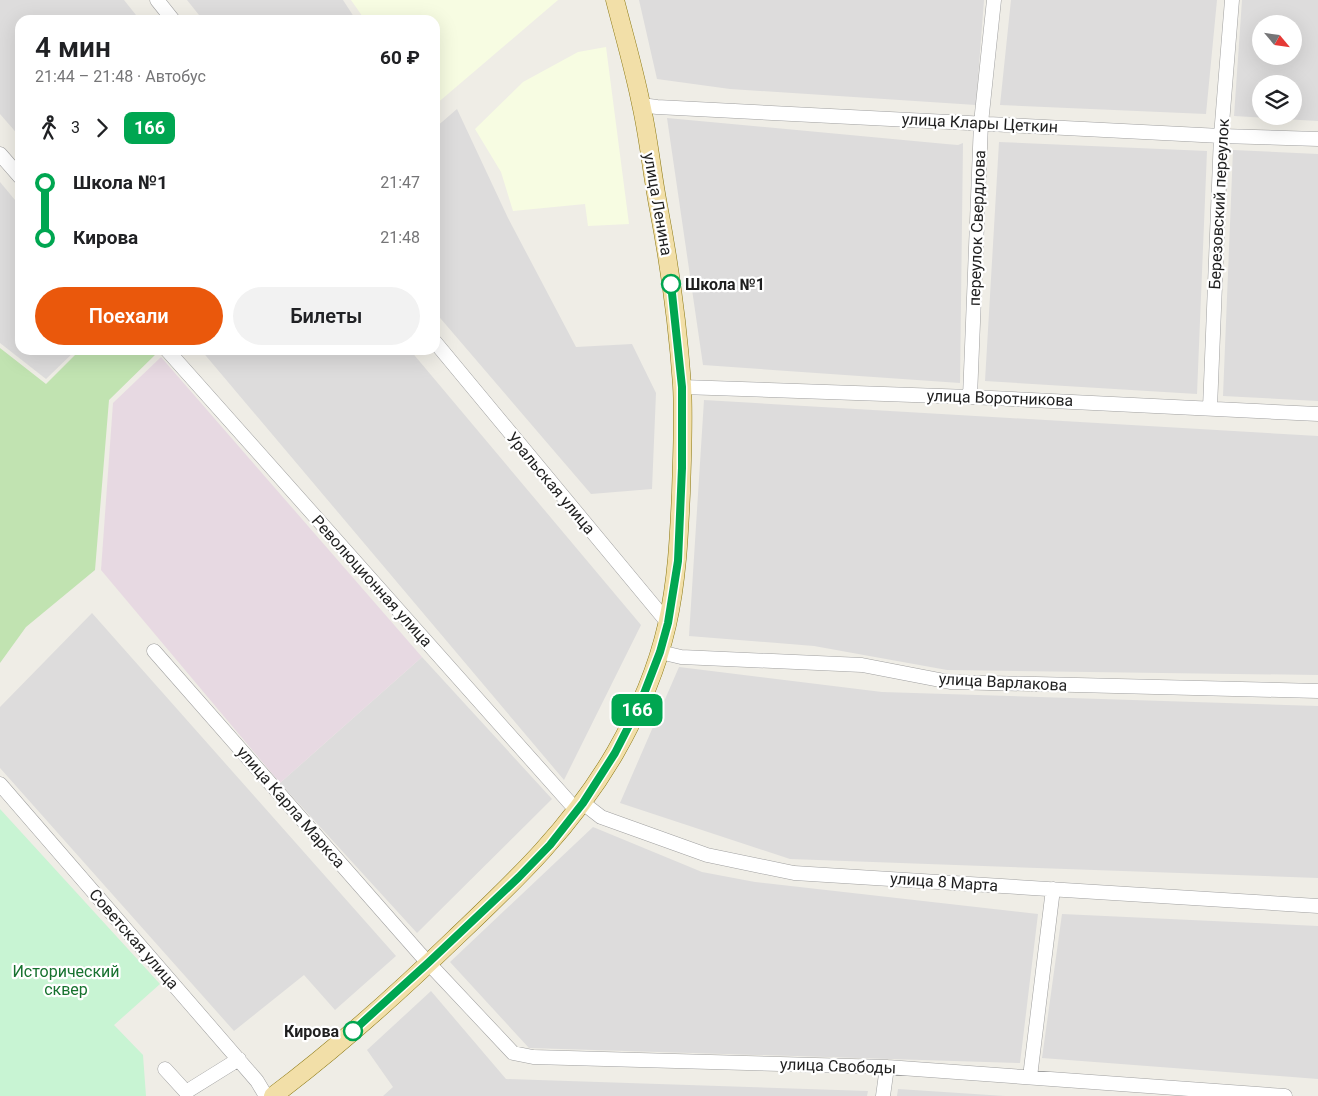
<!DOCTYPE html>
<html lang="ru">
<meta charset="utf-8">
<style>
:root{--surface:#fff;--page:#f2f2f2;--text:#202124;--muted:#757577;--accent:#ea580c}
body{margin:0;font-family:Roboto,sans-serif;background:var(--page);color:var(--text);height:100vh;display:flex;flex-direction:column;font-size:19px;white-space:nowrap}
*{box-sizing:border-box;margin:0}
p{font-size:16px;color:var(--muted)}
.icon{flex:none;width:28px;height:28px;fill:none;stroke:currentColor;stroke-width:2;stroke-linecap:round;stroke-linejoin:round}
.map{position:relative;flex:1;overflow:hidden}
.side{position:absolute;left:15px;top:15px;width:425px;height:340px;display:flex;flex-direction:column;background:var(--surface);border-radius:15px;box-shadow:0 5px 20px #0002}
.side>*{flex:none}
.badge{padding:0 10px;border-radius:8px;font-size:18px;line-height:32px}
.needle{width:32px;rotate:119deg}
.tools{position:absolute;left:1252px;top:15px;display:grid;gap:10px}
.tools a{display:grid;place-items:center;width:50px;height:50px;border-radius:50%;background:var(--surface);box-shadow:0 5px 20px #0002;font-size:25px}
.map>.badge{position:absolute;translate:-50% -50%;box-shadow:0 0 0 2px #fff}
.legs{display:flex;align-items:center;gap:8px;height:55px;padding:0 20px;font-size:16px}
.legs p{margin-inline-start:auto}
.overview{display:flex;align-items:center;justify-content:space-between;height:85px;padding:0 20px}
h1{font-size:28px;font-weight:600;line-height:38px}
.primary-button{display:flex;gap:10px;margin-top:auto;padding:10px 20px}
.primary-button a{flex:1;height:58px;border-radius:30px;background:var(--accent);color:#fff;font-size:20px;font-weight:600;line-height:58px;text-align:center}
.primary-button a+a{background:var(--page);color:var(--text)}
ul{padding:0 20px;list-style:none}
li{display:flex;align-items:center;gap:18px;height:55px;font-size:19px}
li i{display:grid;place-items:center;width:8px;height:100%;margin:0 6px;background:currentColor}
li i::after{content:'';width:12px;height:12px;margin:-6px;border:4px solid;border-radius:50%;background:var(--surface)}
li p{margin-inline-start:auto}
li:first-child i{background:linear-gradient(#0000 50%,currentColor 0)}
li:last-child i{background:linear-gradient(currentColor 50%,#0000 0)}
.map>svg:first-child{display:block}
.residential{fill:#dddcdc;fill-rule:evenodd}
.industrial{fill:#e7d9e2}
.education{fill:#f7fce2}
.grass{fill:#c1e3b1}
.park{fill:#c8f4d3}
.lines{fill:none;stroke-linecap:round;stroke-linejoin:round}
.minor-casing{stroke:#a0a0a0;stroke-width:15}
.major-casing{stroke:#8a7710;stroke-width:19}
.minor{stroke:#fff;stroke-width:14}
.major{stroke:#f2dfa8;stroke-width:18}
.line-1-casing{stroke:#fff;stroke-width:11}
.line-1{stroke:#00a651;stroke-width:8}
.stop-1-dot{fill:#fff;stroke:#00a651;stroke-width:2.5}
.labels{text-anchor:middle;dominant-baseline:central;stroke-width:4.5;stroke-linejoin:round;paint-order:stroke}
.street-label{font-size:16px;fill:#1f1f1f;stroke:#fff}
.stop-label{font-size:16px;font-weight:bold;fill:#1f1f1f;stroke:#fff;text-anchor:start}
.park-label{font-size:16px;fill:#17722f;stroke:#fff}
</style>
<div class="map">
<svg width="1318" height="1096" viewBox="0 0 1318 1096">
<rect width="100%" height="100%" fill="#efede6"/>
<path class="residential" d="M0 0H124L140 20H20V137L0 114Z
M187 0H343L356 20H203Z
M639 0H984L976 105 730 89 657 79Z
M1011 0H1217L1206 114 1000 105Z
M1242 0H1318V121L1234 116ZM1261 24H1294V56H1261ZM1261 84H1294V116H1261Z
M457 109 508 218 576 347 632 344 656 393 652 489 591 494 435 312V128Z
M667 118 946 144 958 145 963 143 960 383 703 365Z
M999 142 1207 151 1197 394 985 381Z
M1233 150 1318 154V401L1223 396Z
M0 182 20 206V350H76L46 379 0 343Z
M201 350H410L641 625 564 780Z
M704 400 1318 436V675L947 670 814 646 689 636Z
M92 613 396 956 335 1010 304 975 234 1031 0 768V707Z
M422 657 552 799 417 933 280 783Z
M679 667 882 692 1318 706V878L790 859 620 803Z
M593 827 702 872 755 882 1038 914 1020 1063 529 1048 450 962Z
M1062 914 1318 926V1079L1042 1058Z
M431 991 506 1079 868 1091 867 1096H383L393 1087 367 1050Z
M898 1089 1005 1096H897Z"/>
<path class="industrial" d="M161 357 422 657 280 783 101 570 113 403Z"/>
<path class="education" d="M351 0H558L435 105V20H365Z
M606 47 629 224 588 226 585 204 513 211 501 172 475 129 523 82 578 52Z"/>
<path class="grass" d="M0 348 46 384 80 350H155L157 353 109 400 95 570 26 627 0 663Z"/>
<path class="park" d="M0 809 160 984 114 1025 143 1055 146 1096H0Z"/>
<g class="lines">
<defs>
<path id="minor" d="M157 0 173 20
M641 105 657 107 1221 136 1318 139
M0 154 20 177
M435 342 668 623
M167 350 577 811
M682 387 970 397 1318 414
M970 397 981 123 994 0
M1210 408 1221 136 1232 0
M154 651 420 954 513 1053 533 1057 887 1067 1285 1096
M660 652 681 657 862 665 950 682 1318 691
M0 784 257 1081 266 1096
M583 803 601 817 707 855 794 873 1318 906
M165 1069 186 1092 239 1059
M1030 1077 1053 889
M883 1096 887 1067"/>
<path id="major" d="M273 1096C337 1048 397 994 455 938 516 880 572 827 615 753 638 713 657 669 667 625 677 581 679 537 681 493 682 457 684 421 682 385 678 327 670 268 659 210 652 175 649 139 641 104 634 69 624 35 615 0"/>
</defs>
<use href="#minor" class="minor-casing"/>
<use href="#major" class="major-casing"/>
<use href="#minor" class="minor"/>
<use href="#major" class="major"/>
</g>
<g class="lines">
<defs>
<path id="line-1" d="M353 1031 428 963 519 877 550 845 583 803 615 753 640 704 660 652 668 623 678 561 682 468V387L671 284"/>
</defs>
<use href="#line-1" class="line-1-casing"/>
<use href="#line-1" class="line-1"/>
</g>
<g class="stop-1-dot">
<circle cx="671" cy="284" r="9"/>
<circle cx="353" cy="1031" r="9"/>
</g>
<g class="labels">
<g class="street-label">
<text transform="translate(980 123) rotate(3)">улица Клары Цеткин</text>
<text transform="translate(658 204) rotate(80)">улица Ленина</text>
<text transform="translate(1219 204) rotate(-87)">Березовский переулок</text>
<text transform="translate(977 228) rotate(-88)">переулок Свердлова</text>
<text transform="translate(1000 398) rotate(2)">улица Воротникова</text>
<text transform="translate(551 483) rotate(50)">Уральская улица</text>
<text transform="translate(372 581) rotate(48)">Революционная улица</text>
<text transform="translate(1003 682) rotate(3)">улица Варлакова</text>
<text transform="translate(291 807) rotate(49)">улица Карла Маркса</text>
<text transform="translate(944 882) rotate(4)">улица 8 Марта</text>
<text transform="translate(134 939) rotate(49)">Советская улица</text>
<text transform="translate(838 1066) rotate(2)">улица Свободы</text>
</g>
<g class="stop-label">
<text x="685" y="284">Школа №1</text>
<text x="339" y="1031" text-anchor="end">Кирова</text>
</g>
<g class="park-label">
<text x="66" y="971">Исторический<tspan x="66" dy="18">сквер</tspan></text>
</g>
</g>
</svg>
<div class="tools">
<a><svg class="needle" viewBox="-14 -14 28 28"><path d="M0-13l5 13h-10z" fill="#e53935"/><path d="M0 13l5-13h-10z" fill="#757577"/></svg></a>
<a><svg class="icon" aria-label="layers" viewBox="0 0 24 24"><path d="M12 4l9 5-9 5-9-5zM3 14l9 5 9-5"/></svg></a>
</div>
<b class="badge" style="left:637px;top:710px;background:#00a651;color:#fff">166</b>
<section class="side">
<div class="overview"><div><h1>4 мин</h1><p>21:44 – 21:48 · Автобус</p></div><b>60 ₽</b></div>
<div class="legs"><svg class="icon" aria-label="walk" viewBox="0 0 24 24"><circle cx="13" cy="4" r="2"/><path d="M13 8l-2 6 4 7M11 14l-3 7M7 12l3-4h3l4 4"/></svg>3<svg class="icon" aria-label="forward" viewBox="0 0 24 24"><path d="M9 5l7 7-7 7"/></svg><b class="badge" style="background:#00a651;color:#fff">166</b></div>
<ul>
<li><i style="color:#00a651"></i><b>Школа №1</b><p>21:47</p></li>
<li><i style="color:#00a651"></i><b>Кирова</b><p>21:48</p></li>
</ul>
<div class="primary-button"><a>Поехали</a><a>Билеты</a></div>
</section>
</div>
